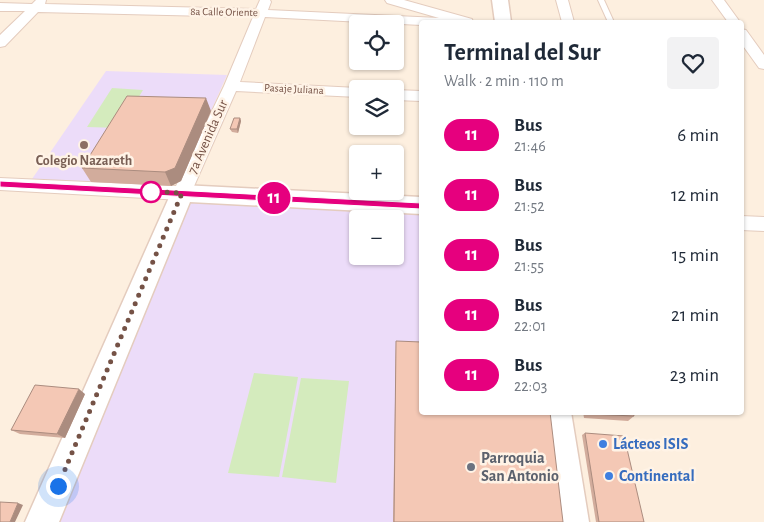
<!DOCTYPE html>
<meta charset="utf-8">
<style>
:root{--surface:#fff;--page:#f2f2f3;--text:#1f2937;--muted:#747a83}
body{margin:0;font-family:"Alegreya Sans",sans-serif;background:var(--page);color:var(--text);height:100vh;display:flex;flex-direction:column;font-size:19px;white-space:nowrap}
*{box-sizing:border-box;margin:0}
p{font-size:16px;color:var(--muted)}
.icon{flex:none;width:28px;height:28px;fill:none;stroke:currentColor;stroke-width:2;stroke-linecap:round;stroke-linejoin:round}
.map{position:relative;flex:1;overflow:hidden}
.drawer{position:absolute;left:419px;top:20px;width:325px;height:395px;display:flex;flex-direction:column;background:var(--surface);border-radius:5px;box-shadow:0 1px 4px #0004}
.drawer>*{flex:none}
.badge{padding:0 10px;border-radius:16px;font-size:18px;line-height:32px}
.buttons{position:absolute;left:349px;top:15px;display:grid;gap:10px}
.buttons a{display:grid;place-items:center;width:55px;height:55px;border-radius:5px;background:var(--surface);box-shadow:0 1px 4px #0004;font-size:25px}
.you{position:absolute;width:25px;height:25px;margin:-12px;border:4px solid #fff;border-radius:50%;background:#1a73e8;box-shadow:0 0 0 8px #1a73e833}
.map>.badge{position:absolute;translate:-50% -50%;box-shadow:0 0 0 2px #fff}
.round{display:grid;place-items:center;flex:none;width:52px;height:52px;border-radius:5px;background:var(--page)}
.summary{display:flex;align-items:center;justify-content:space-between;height:85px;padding:0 25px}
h1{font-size:24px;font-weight:700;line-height:38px}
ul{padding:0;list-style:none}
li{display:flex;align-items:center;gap:15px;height:60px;padding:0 25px}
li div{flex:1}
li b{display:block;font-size:19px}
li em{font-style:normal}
li .badge{min-width:55px;font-weight:700;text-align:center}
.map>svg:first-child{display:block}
.education{fill:#ecdcf9;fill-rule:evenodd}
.green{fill:#d4ebbd}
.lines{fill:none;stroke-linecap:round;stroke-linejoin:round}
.service-casing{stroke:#e4ccbe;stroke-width:2}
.minor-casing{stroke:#e4ccbe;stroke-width:2}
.tertiary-casing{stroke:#e4ccbe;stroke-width:3}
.service{fill:#fff;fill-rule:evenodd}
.minor{fill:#fff;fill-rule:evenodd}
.tertiary{fill:#fff;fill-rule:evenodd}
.wall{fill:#d2ac9c}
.shaded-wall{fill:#ab8c7f}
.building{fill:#f4c8b5;stroke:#ab8c7f}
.line{fill:#e6007e;stroke:#fff}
.walk{stroke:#755246;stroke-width:5;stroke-dasharray:0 9}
.education-dot{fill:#8d6e63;stroke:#fff3e6;stroke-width:2}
.stop-dot{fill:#fff;stroke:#e6007e;stroke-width:2.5}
.shop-dot{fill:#3f7fe0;stroke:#fff3e6;stroke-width:2}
.worship-dot{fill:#6b7280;stroke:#fff3e6;stroke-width:2}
.labels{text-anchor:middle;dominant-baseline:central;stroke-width:5;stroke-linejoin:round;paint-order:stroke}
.far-street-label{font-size:11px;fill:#755246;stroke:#fff3e6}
.street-label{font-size:14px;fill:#755246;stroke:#fff3e6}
.education-label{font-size:14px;font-weight:bold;fill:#785e54;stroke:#fff3e6}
.near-shop-label{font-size:16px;font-weight:bold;fill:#366cbe;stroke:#fff3e6;text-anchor:start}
.near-worship-label{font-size:16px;font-weight:bold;fill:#5b616d;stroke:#fff3e6;text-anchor:start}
</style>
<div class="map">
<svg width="764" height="522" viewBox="0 0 764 522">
<rect width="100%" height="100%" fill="#fdefdf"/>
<path class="education" d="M106 71 227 75 211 111 134 109 91 182 32 179Z
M186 199 421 211V353L393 522H57ZM358 219H395V256H358Z"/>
<path class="green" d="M112 88 143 90 120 128 87 127Z
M254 373 298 377 279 477 228 473Z
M301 378 349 381 336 483 282 477Z"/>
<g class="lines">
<defs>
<path id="service" d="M598 0H604L614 22H608Z"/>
<path id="minor" d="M36 0H46L45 4 256 9 260 0H270L271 2 268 10 439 18 387 3 385 0H404L472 19 473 22H421V25L265 17 240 82 358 88V97L236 91 191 193 188 198 182 200 0 190V178L176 186 224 86 253 17 38 12 5 46 0 47V35L25 11H0V3L32 4Z
M556 0H568L574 22H562Z
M712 0H724L740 22H728Z
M741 29 746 30 764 55V69L759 68 741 43Z
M395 90 421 91V101L395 100Z
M741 216 764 217V231L741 230Z"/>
<path id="tertiary" d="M492 0H508L511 22H495Z
M182 185 421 197V214L190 202 59 522H25L171 193 174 187Z
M541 412H571L589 522H555Z"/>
</defs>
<use href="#service" class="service-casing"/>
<use href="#minor" class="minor-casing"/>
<use href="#tertiary" class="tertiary-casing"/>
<use href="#service" class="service"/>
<use href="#minor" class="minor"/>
<use href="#tertiary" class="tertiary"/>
</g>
<path class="wall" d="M211 111 181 181 171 186 91 182 82 168Z
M240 118 241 121 238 133 232 132 230 129Z
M396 341 563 522H393Z
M85 394 65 438 20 434 11 430Z
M583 412H633L634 416 628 421 584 418Z
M585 433 644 522H596L582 435Z"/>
<path class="shaded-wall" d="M206 98 211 111 181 181 171 186 165 172Z
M240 118 241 121 238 133 237 129Z
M79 389 85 394 65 438 57 434Z
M18 503 23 505 15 522H10Z"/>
<path class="building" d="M127 96 206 98 175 168 165 172 82 168Z
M234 118H240L237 129H230Z
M396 341 421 342V412H550L563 522H394Z
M35 385 79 389 57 434 11 430Z
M589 412H633L634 416 589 414Z
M585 433 624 436 644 522H599Z
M0 502 18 503 10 522H0Z"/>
<path class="line" d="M0 181 421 203 426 206 421 209 0 187Z"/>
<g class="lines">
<path class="walk" d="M58 486 182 193 146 191 151 192"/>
</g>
<circle class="education-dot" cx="84" cy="145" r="5"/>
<circle class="stop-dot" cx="151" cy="192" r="10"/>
<g class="shop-dot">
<circle cx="603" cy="444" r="5"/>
<circle cx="609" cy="476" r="5"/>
</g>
<circle class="worship-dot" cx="471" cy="467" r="5"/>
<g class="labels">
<g class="far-street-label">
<text transform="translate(224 12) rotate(1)">8a Calle Oriente</text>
<text transform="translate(294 89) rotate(3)">Pasaje Juliana</text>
</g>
<g class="street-label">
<text transform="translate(208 137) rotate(-66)">7a Avenida Sur</text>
</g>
<g class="education-label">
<text x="84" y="161">Colegio Nazareth</text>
</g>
<g class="near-shop-label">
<text x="613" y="444">Lácteos ISIS</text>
<text x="619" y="476">Continental</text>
</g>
<g class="near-worship-label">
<text x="481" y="458">Parroquia<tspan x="481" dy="18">San Antonio</tspan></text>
</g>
</g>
</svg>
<div class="buttons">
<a><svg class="icon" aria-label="locate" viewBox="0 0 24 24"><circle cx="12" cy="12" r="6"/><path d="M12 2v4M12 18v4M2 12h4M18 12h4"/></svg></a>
<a><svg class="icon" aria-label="layers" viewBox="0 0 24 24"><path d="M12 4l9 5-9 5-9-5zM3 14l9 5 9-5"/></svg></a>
<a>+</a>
<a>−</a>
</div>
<div class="you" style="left:58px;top:486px"></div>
<b class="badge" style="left:274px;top:198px;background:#e6007e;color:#fff">11</b>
<section class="drawer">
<div class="summary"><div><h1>Terminal del Sur</h1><p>Walk · 2 min · 110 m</p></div><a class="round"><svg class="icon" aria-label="heart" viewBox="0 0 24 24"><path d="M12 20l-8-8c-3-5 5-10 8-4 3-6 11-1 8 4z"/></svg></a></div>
<ul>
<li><span class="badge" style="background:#e6007e;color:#fff">11</span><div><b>Bus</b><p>21:46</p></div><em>6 min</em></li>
<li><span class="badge" style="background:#e6007e;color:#fff">11</span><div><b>Bus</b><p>21:52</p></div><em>12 min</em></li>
<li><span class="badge" style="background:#e6007e;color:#fff">11</span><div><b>Bus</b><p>21:55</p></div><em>15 min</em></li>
<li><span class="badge" style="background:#e6007e;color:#fff">11</span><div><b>Bus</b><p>22:01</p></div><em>21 min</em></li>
<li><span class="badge" style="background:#e6007e;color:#fff">11</span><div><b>Bus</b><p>22:03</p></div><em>23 min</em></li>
</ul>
</section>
</div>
